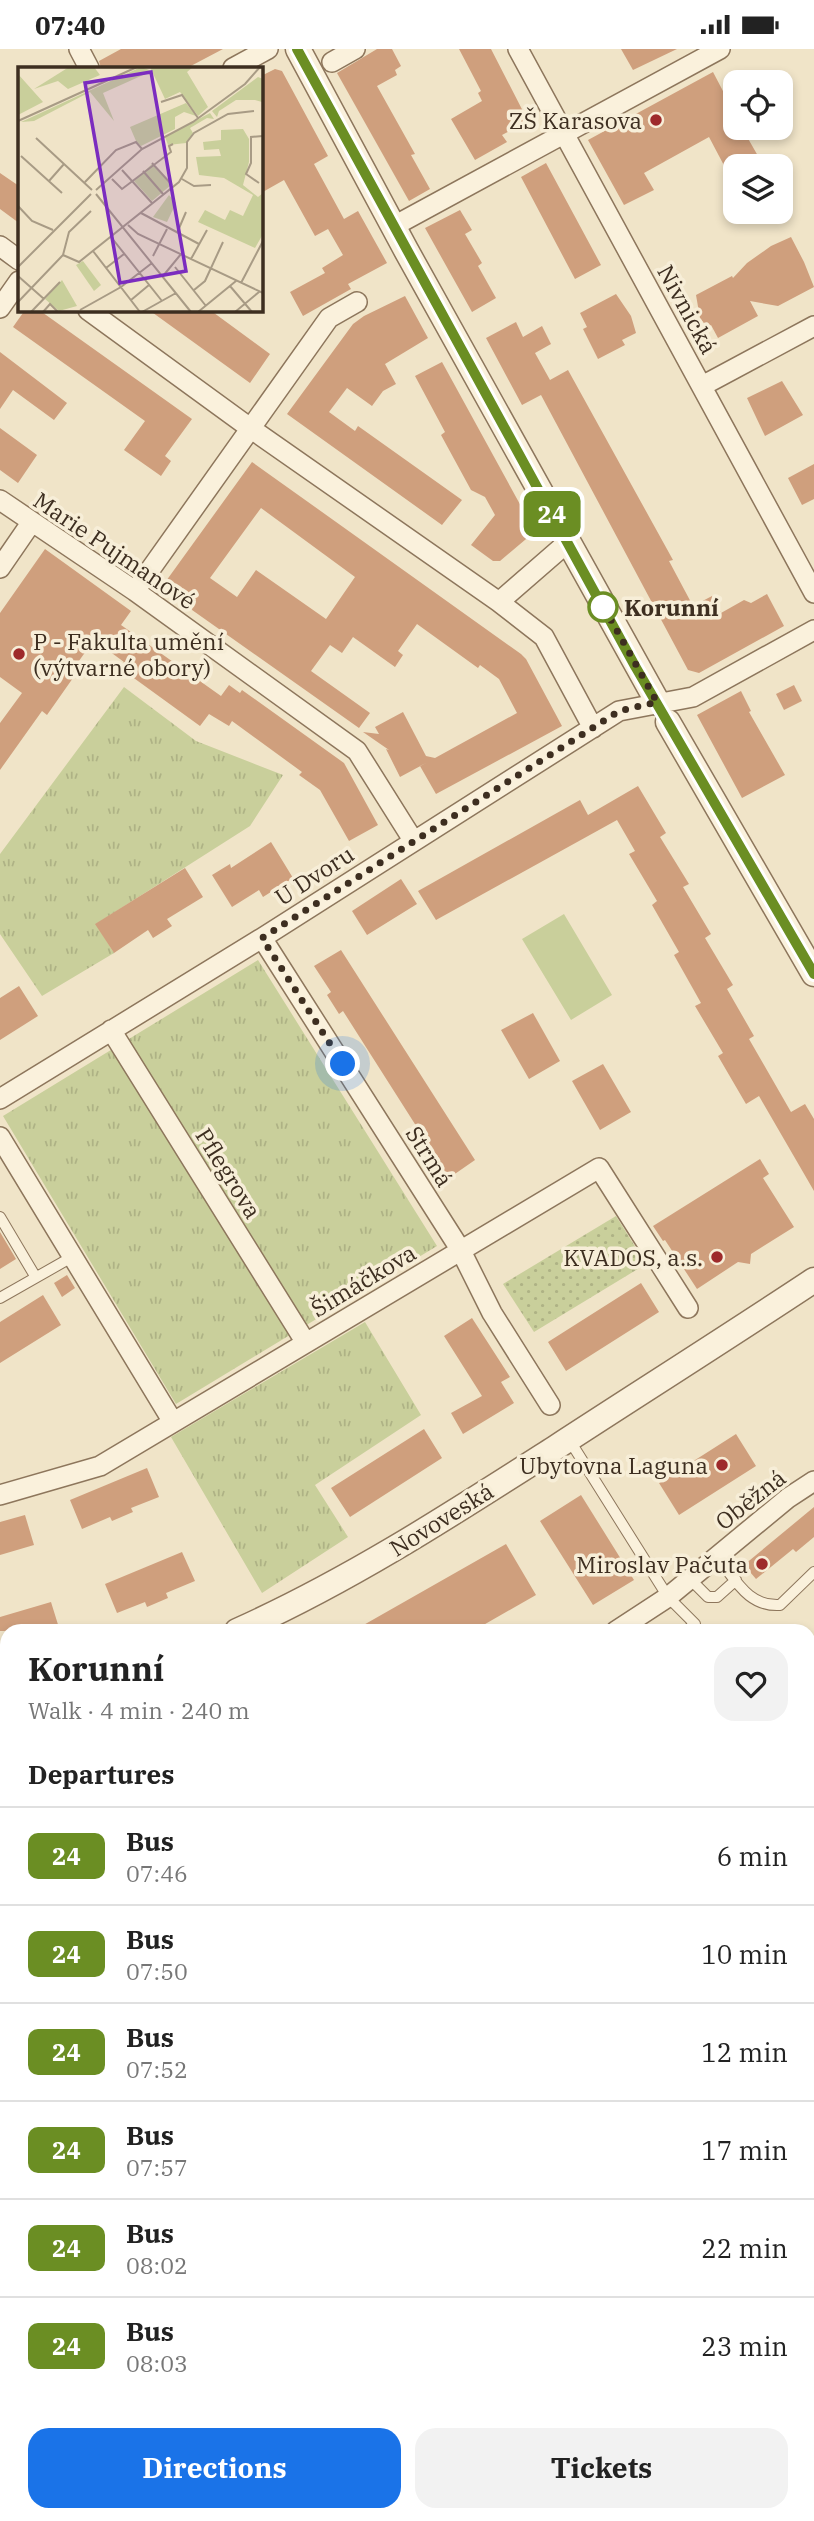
<!DOCTYPE html>
<meta charset="utf-8">
<style>
:root{--surface:#fff;--page:#f2f2f2;--text:#222;--muted:#767676;--line:#e0e0e0;--accent:#1a73e8}
body{margin:0;font-family:"IBM Plex Serif",serif;background:var(--page);color:var(--text);height:100vh;display:flex;flex-direction:column;font-size:26px;white-space:nowrap}
*{box-sizing:border-box;margin:0}
p{font-size:23px;color:var(--muted)}
.icon{flex:none;width:38px;height:38px;fill:none;stroke:currentColor;stroke-width:2;stroke-linecap:round;stroke-linejoin:round}
.map{position:relative;flex:1;overflow:hidden}
.sheet{position:absolute;left:0px;top:1575px;width:816px;height:898px;display:flex;flex-direction:column;background:var(--surface);border-radius:21px 21px 0 0;box-shadow:0 4px 10px #0003}
.sheet>*{flex:none}
.badge{padding:0 14px;border-radius:10px;font-size:24px;line-height:46px}
.buttons{position:absolute;left:723px;top:21px;display:grid;gap:14px}
.buttons a{display:grid;place-items:center;width:70px;height:70px;border-radius:14px;background:var(--surface);box-shadow:0 4px 10px #0003;font-size:35px}
.you{position:absolute;width:35px;height:35px;margin:-18px;border:5px solid #fff;border-radius:50%;background:#1a73e8;box-shadow:0 0 0 10px #1a73e833}
.map>.badge{position:absolute;translate:-50% -50%;box-shadow:0 0 0 4px #fff}
h2{padding:0 28px;font-size:26px;line-height:63px}
.round{display:grid;place-items:center;flex:none;width:74px;height:74px;border-radius:21px;background:var(--page)}
.headline{display:flex;align-items:center;justify-content:space-between;height:119px;padding:0 28px}
h1{font-size:33px;font-weight:700;line-height:52px}
.primary-button{display:flex;gap:14px;margin-top:auto;padding:14px 28px}
.primary-button a{flex:1;height:80px;border-radius:21px;background:var(--accent);color:#fff;font-size:28px;font-weight:700;line-height:80px;text-align:center}
.primary-button a+a{background:var(--page);color:var(--text)}
ul{padding:0;list-style:none}
li{display:flex;align-items:center;gap:21px;height:98px;padding:0 28px;border-top:2px solid var(--line)}
li div{flex:1}
li b{display:block;font-size:26px}
li em{font-style:normal}
li .badge{min-width:77px;font-weight:700;text-align:center}
.status{display:flex;justify-content:space-between;align-items:center;height:49px;padding:0 35px;background:var(--surface);direction:ltr}
.status svg{height:19px;fill:currentColor}
.map>svg:first-child{display:block}
.grass{fill:url(#grass-tufts)}
.forest{fill:url(#forest-firs)}
.garden{fill:url(#garden-dots)}
.pitch{fill:#c9cf9b}
.building{fill:#cf9f7d;fill-rule:evenodd}
.lines{fill:none;stroke-linecap:round;stroke-linejoin:round}
.service-casing{stroke:#8d765c;stroke-width:12}
.minor-casing{stroke:#8d765c;stroke-width:22}
.tertiary-casing{stroke:#8d765c;stroke-width:27}
.secondary-casing{stroke:#6f573f;stroke-width:31}
.service{stroke:#faf1dc;stroke-width:10}
.minor{stroke:#faf1dc;stroke-width:19}
.tertiary{stroke:#faf1dc;stroke-width:24}
.secondary{stroke:#faf1dc;stroke-width:28}
.line-casing{stroke:#fff;stroke-width:16}
.line{stroke:#6b8e23;stroke-width:10}
.walk{stroke:#3d2e20;stroke-width:7;stroke-dasharray:0 12.6}
.poi-dot{fill:#9e2a2b;stroke:#f7eed8;stroke-width:2.5}
.stop-dot{fill:#fff;stroke:#6b8e23;stroke-width:3.5}
.labels{text-anchor:middle;dominant-baseline:central;stroke-width:7;stroke-linejoin:round;paint-order:stroke}
.poi-label{font-size:23px;fill:#3d2e20;stroke:#f7eed8;text-anchor:end}
.street-label{font-size:23px;fill:#3d2e20;stroke:#f7eed8}
.stop-label{font-size:23px;font-weight:bold;fill:#3d2e20;stroke:#f7eed8;text-anchor:start}
.inset-road{fill:none;stroke:#a89b85;stroke-width:2}
.view{fill:#7b2cbf;fill-opacity:0.15;stroke:#7b2cbf;stroke-width:3.5}
.inset-edge{fill:none;stroke:#3d2e20;stroke-width:3.5}
</style>
<div class="status"><b>07:40</b><svg viewBox="0 0 49 12"><path d="M0 12V9h3v3zM5 12V6h3v6zM10 12V3h3v9zM15 12V0h3v12zM26 1h20v11H26zM47 4h2v5h-2z"/></svg></div>
<div class="map">
<svg width="814" height="2472" viewBox="0 0 814 2472">
<defs>
<pattern id="grass-tufts" width="24" height="20" patternUnits="userSpaceOnUse" patternTransform="scale(1.75)"><rect width="24" height="20" fill="#c9cf9b"/><path d="M3 7l-1-3M5 7V3M7 7l1-3M15 17l-1-3M17 17v-4M19 17l1-3" fill="none" stroke="#aeb285"/></pattern>
<pattern id="forest-firs" width="22" height="20" patternUnits="userSpaceOnUse" patternTransform="scale(1.75)"><rect width="22" height="20" fill="#c9cf9b"/><path d="M5 1l3.5 6h-7zM16 11l3.5 6h-7z" fill="#aeb285"/></pattern>
<pattern id="garden-dots" width="8" height="8" patternUnits="userSpaceOnUse" patternTransform="scale(1.75)"><rect width="8" height="8" fill="#c9cf9b"/><path d="M2 2h.1M6 6h.1" fill="none" stroke="#aeb285" stroke-width="1.8" stroke-linecap="round"/></pattern>
</defs>
<rect width="100%" height="100%" fill="#f0e4c8"/>
<path class="grass" d="M124 638 196 692 283 726 250 777 96 875 114 904 42 947 0 885V805Z
M258 911 437 1197 176 1355 3 1067Z
M365 1273 421 1366 315 1436 348 1488 262 1544 171 1388Z
M7 1688V1783L0 1785V1690Z
M0 1875 5 1894H7V1930L0 1932Z"/>
<path class="forest" d="M39 2466H427L402 2472H17Z"/>
<path class="garden" d="M616 1167 646 1215 534 1283 503 1235Z"/>
<path class="pitch" d="M564 865 612 946 571 971 522 890Z
M7 1783V1894H5L0 1875V1785Z"/>
<path class="building" d="M121 0H223L187 19H101L99 12Z
M377 0H392L401 17 395 21 397 26 377 37 415 105 411 106 430 140 409 152 337 24Z
M459 0H491L528 72 502 86 507 93 475 111 451 70 482 52 478 44 481 42Z
M621 0H677L633 21Z
M275 20 282 22 328 107 314 115 344 170 358 162 387 214 348 235 351 240 303 267 290 243 325 224 322 219 343 206 328 180 315 187 284 131 261 144V27Z
M713 23 735 65V79H742L758 107 740 117H735V120L728 124 709 88 644 124 654 141 624 156 588 91Z
M546 114 601 216 575 230 521 128Z
M0 124 19 137V174L0 160Z
M460 161 472 181 465 185 482 214 478 217 496 249 472 263 425 179Z
M791 188 804 213 814 238 778 257 750 252 758 267 718 289 711 276 707 278 700 269 696 246 732 227 733 229 747 214 771 197Z
M616 245 631 267 636 284 622 291 625 296 598 310 583 280 587 278 580 264Z
M405 247 428 289 385 315 396 335 383 342 372 357 347 339 329 363 355 382 358 377 462 451 442 476 287 365 353 275 364 267Z
M25 261H39L192 370 165 407 171 412 161 427 124 401 145 372 13 278Z
M149 261H210L270 305 250 334Z
M516 273 523 288 542 277 551 295 535 304 550 331 568 321 673 511 669 512 693 557 712 547 721 564 744 551 751 554 767 545 784 577 699 624 688 621 541 346 522 356 486 289Z
M0 303 67 354 54 371 13 341 0 360Z
M442 313 533 479 532 485 500 512H493L471 496 495 466 485 448 471 441 441 386 445 383 415 327Z
M782 332 803 366 765 387 747 349Z
M0 379 37 406 18 434 0 421Z
M252 413 521 605 526 610 562 677 436 745 420 717 426 714 400 728 386 700 389 701 363 683 379 685 375 678 403 663 426 707 435 709 517 664 499 630 480 616 478 619 417 575 398 602 403 606 395 618 353 588 342 604 330 596 311 622 370 664 359 679 161 539ZM261 459 355 528 326 570 256 521 237 548 210 529Z
M814 415V450L802 456 788 429Z
M45 500 131 562 121 576 221 647 229 636 240 644 242 641 344 714 378 776 349 792 320 741 299 726 302 723 232 672 229 677 209 665 200 677 120 619 124 613 94 591 76 616 80 619 47 666 42 662 0 721V674L22 644 0 628V564Z
M794 636 802 652 784 661 776 645Z
M741 642 751 662 749 663 785 726 742 749 697 666Z
M638 737 666 784 660 788 689 835 683 838 711 885 705 889 733 936 727 940 754 987 749 990 791 1063 805 1055 814 1070V1142L759 1047 746 1055 718 1007 723 1004 695 957 701 954 674 906 679 903 652 856 657 852 629 805 635 802 617 771 436 871 418 842 580 751 588 766Z
M271 793 293 829 263 848 259 841 232 858 212 826 230 815 231 819Z
M185 819 203 848 167 870 172 877 153 889 148 881 114 904 95 875Z
M401 830 417 855 367 886 352 862Z
M341 901 475 1111 449 1129 433 1103 429 1105 417 1086 420 1083 343 962 339 965 327 946 331 943 314 917Z
M19 937 38 967 0 991V949Z
M533 964 560 1012 529 1030 501 981Z
M603 1015 631 1063 600 1081 572 1032Z
M760 1110 769 1125 763 1129 794 1178 751 1205 750 1215 738 1213 697 1240 665 1191 663 1192 653 1177Z
M0 1183 16 1210 0 1220Z
M67 1226 75 1239 62 1248 54 1234Z
M641 1234 659 1263 566 1322 548 1293Z
M43 1246 61 1276 0 1314V1273Z
M472 1269 510 1328 501 1333 514 1354 463 1385 451 1364 482 1347 444 1287Z
M424 1380 442 1409 350 1468 331 1439Z
M736 1385 756 1417 679 1466 659 1434Z
M147 1419 159 1448 131 1459 133 1463 112 1472 110 1468 82 1480 70 1451Z
M581 1446 634 1531 593 1556 540 1472Z
M814 1458V1488L796 1503 793 1500 756 1530 744 1516Z
M25 1466 34 1496 0 1506V1473Z
M506 1495 536 1546 473 1582H353Z
M182 1503 195 1532 166 1544 168 1549 147 1558 145 1553 117 1564 105 1535Z
M51 1553 60 1582H0V1568Z"/>
<g class="lines">
<defs>
<path id="service" d="M0 1168 35 1227
M0 1249 72 1208
M570 1392 668 1548 695 1575 686 1582
M717 1508C736 1531 748 1558 780 1556L814 1523
M690 1530 708 1548H717L736 1531
M808 1846 814 1847
M0 2064 7 2063
M0 2157 7 2155
M0 2240 7 2239
M808 2278 814 2285
M0 2326 7 2353"/>
<path id="minor" d="M79 0 89 19
M518 0 814 544
M332 13 355 0
M233 19 268 0
M394 177 720 0
M0 197 19 211
M0 259 19 232
M88 261 250 379 499 553 544 588 593 679
M702 337 814 277
M0 451 135 542 357 702 413 791
M0 519 31 474
M135 542 329 269 357 253
M499 553 568 493
M262 889 460 1200 492 1264 550 1356
M111 981 306 1294
M0 1050 262 889 619 662 693 648 814 581
M0 1088 173 1373
M0 1446 100 1417 599 1119 688 1259
M616 1582 668 1548 788 1449 814 1432"/>
<path id="tertiary" d="M298 0 406 201 658 654
M668 673 814 925
M237 1582C349 1532 452 1465 555 1399 641 1343 728 1288 814 1231
M0 1666 7 1664"/>
<path id="secondary" d="M808 2390 814 2388
M808 2430 814 2429
M483 2472 508 2466
M645 2472 669 2466"/>
</defs>
<use href="#service" class="service-casing"/>
<use href="#minor" class="minor-casing"/>
<use href="#tertiary" class="tertiary-casing"/>
<use href="#secondary" class="secondary-casing"/>
<use href="#service" class="service"/>
<use href="#minor" class="minor"/>
<use href="#tertiary" class="tertiary"/>
<use href="#secondary" class="secondary"/>
</g>
<g class="lines">
<defs>
<path id="line" d="M297 0 635 617 814 925"/>
</defs>
<use href="#line" class="line-casing"/>
<use href="#line" class="line"/>
<path class="walk" d="M343 1015 262 889 619 662 657 653 602 555 603 558"/>
</g>
<g class="poi-dot">
<circle cx="656" cy="71" r="7"/>
<circle cx="19" cy="605" r="7"/>
<circle cx="717" cy="1208" r="7"/>
<circle cx="722" cy="1416" r="7"/>
<circle cx="762" cy="1515" r="7"/>
</g>
<circle class="stop-dot" cx="603" cy="558" r="14"/>
<g class="labels">
<g class="poi-label">
<text x="642" y="71">ZŠ Karasova</text>
<text x="33" y="592" text-anchor="start">P - Fakulta umění<tspan x="33" dy="26">(výtvarné obory)</tspan></text>
<text x="703" y="1208">KVADOS, a.s.</text>
<text x="708" y="1416">Ubytovna Laguna</text>
<text x="748" y="1515">Miroslav Pačuta</text>
</g>
<g class="street-label">
<text transform="translate(688 260) rotate(61)">Nivnická</text>
<text transform="translate(115 501) rotate(34)">Marie Pujmanové</text>
<text transform="translate(314 826) rotate(-33)">U Dvoru</text>
<text transform="translate(430 1107) rotate(58)">Strmá</text>
<text transform="translate(229 1124) rotate(58)">Pflegrova</text>
<text transform="translate(363 1231) rotate(-31)">Šimáčkova</text>
<text transform="translate(750 1450) rotate(-38)">Oběžná</text>
<text transform="translate(441 1470) rotate(-32)">Novoveská</text>
</g>
<g class="stop-label">
<text x="624" y="558">Korunní</text>
</g>
</g>
<g transform="translate(18 18)">
<rect width="245" height="245" fill="#f0e4c8"/>
<path d="M132 0H175L169 5 190 40 180 49 162 25 147 32ZM240 10 245 12V57L244 35 237 33H218L201 44 199 50 194 44ZM168 36 178 49 166 45 157 50V62L123 79 118 74 112 60ZM192 46 196 52 189 51 172 61 175 66 168 76 150 78 147 70ZM225 62 231 72V95L225 118 240 130 245 126V167L237 181 180 155 187 143 207 153 212 143 225 149 235 128 206 111 181 108 178 90 203 89 201 82 186 83 185 75 203 73V63ZM134 97 153 118 134 134 116 114ZM151 128 158 136 149 155 135 150ZM44 213 59 239 41 244 27 232Z" fill="#c9cf9b"/>
<path d="M51 0H76L82 8 50 22 40 14 16 22ZM123 0 134 4 85 26 96 54 72 25 16 54 3 55ZM0 7 25 35 0 48Z" fill="#c9cf9b"/>
<path d="M65 194 83 218 76 224 58 198Z" fill="#c9cf9b"/>
<path class="inset-road" d="M143 35 164 28 180 51M0 54 119 0M18 71 74 123M3 89 44 126M134 96 154 118M104 103 134 136M125 104 145 127M94 112 104 122 153 85 151 79 155 77M164 112 176 119 193 118M31 114 46 97M67 115 98 83 118 75 124 82M241 116 228 107 233 96V70L245 69M78 123 124 82 175 55 227 17 242 0M78 127 173 245M0 139 14 154 35 163M123 146 181 177M110 158 120 167 245 226M159 166 168 145M93 170 144 234M75 184 122 245M45 188 61 195 161 115 169 101V75L176 66 210 47 236 44M135 189 149 162M173 192 189 163M0 200 73 127M157 200 188 239M88 201 106 187M0 209 26 232M145 209 163 187M223 216 245 174M212 219 234 245M176 223 187 214 205 175M113 233 131 218M0 235 45 188 51 165 73 144M62 243 103 220 134 196M13 245 42 215M25 245 32 237 40 245M124 245 158 226M180 245 218 214M217 245 241 225"/>
<path class="view" d="M133 5 168 204 102 216 67 16Z"/>
<rect width="245" height="245" class="inset-edge"/>
</g>
</svg>
<div class="buttons">
<a><svg class="icon" aria-label="locate" viewBox="0 0 24 24"><circle cx="12" cy="12" r="6"/><path d="M12 2v4M12 18v4M2 12h4M18 12h4"/></svg></a>
<a><svg class="icon" aria-label="layers" viewBox="0 0 24 24"><path d="M12 4l9 5-9 5-9-5zM3 14l9 5 9-5"/></svg></a>
</div>
<div class="you" style="left:343px;top:1015px"></div>
<b class="badge" style="left:552px;top:465px;background:#6b8e23;color:#fff">24</b>
<section class="sheet">
<div class="headline"><div><h1>Korunní</h1><p>Walk · 4 min · 240 m</p></div><a class="round"><svg class="icon" aria-label="heart" viewBox="0 0 24 24"><path d="M12 20l-8-8c-3-5 5-10 8-4 3-6 11-1 8 4z"/></svg></a></div>
<h2>Departures</h2>
<ul>
<li><span class="badge" style="background:#6b8e23;color:#fff">24</span><div><b>Bus</b><p>07:46</p></div><em>6 min</em></li>
<li><span class="badge" style="background:#6b8e23;color:#fff">24</span><div><b>Bus</b><p>07:50</p></div><em>10 min</em></li>
<li><span class="badge" style="background:#6b8e23;color:#fff">24</span><div><b>Bus</b><p>07:52</p></div><em>12 min</em></li>
<li><span class="badge" style="background:#6b8e23;color:#fff">24</span><div><b>Bus</b><p>07:57</p></div><em>17 min</em></li>
<li><span class="badge" style="background:#6b8e23;color:#fff">24</span><div><b>Bus</b><p>08:02</p></div><em>22 min</em></li>
<li><span class="badge" style="background:#6b8e23;color:#fff">24</span><div><b>Bus</b><p>08:03</p></div><em>23 min</em></li>
</ul>
<div class="primary-button"><a>Directions</a><a>Tickets</a></div>
</section>
</div>
